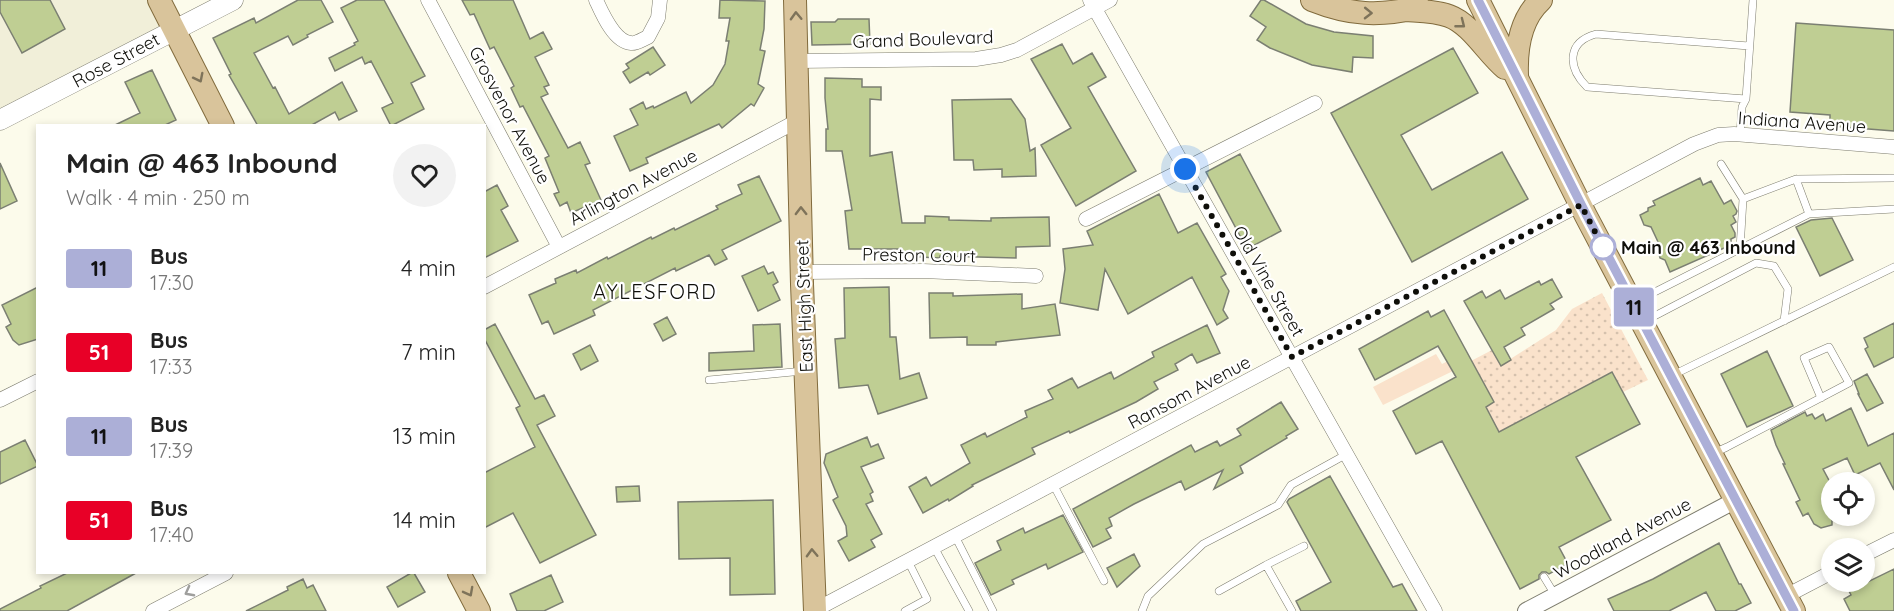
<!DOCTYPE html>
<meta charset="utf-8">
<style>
:root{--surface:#fff;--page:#f2f2f2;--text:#222;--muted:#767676}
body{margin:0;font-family:Quicksand,sans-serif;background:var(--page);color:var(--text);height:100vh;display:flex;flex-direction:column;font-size:22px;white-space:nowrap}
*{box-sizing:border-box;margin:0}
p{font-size:20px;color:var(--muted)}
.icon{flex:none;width:33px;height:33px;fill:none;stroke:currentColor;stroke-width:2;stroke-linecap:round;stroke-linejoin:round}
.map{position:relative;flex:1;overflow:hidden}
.panel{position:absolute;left:36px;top:124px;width:450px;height:450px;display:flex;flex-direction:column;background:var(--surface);border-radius:0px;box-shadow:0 3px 9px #0003}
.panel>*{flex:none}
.badge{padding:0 12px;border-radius:4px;font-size:21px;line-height:39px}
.fabs{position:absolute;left:1821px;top:472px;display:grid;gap:12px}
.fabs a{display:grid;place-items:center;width:54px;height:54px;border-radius:50%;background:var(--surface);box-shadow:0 3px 9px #0003;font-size:30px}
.you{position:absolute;width:30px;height:30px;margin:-15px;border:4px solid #fff;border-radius:50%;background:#1a73e8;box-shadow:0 0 0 9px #1a73e833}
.map>.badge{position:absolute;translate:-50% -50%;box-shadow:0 0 0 3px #fff}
.round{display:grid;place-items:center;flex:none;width:63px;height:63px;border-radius:32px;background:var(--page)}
.summary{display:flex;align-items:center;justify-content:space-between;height:102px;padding:0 30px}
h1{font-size:28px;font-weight:700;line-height:45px}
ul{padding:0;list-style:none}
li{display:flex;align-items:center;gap:18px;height:84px;padding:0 30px}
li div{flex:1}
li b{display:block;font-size:22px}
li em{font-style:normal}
li .badge{min-width:66px;font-weight:700;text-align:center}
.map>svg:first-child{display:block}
.built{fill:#f1efd9}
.grass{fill:url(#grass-dots)}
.park{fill:#fae2cb}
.building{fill:#bfce93;stroke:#7b7f72;stroke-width:1.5}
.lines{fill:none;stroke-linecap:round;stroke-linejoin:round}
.service-casing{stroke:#7d7c6e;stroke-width:8}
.minor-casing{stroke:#7d7c6e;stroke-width:15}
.tertiary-casing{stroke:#7d7c6e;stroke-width:18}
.secondary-casing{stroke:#7d7c6e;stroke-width:21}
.primary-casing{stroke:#816b3d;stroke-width:24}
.service{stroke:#fff;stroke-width:7}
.minor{stroke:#fff;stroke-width:14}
.tertiary{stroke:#fff;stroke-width:16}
.secondary{stroke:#fff;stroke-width:20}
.primary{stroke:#d9c49b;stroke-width:22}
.oneway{stroke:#7e735a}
.oneway2{stroke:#9f9f9d}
.line-casing{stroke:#fff;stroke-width:14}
.line{stroke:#acafd7;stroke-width:9}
.walk{stroke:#0f0f0a;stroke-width:6;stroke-dasharray:0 10.8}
.stop-dot{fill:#fff;stroke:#acafd7;stroke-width:3}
.labels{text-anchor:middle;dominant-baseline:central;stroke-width:4.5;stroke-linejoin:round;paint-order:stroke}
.street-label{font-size:18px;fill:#0f0f0a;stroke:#fff}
.stop-label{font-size:18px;font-weight:bold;fill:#0f0f0a;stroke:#fff;text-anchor:start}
.neighbourhood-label{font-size:20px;letter-spacing:1.5px;fill:#0f0f0a;stroke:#fff}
</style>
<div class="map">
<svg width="1894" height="611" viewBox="0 0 1894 611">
<defs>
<pattern id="grass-dots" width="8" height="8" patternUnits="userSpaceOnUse" patternTransform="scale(1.5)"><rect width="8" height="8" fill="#fae2cb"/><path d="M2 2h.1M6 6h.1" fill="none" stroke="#d5c1ad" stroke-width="1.8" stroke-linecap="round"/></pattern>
</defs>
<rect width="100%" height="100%" fill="#fcfbeb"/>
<path class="built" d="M0 0H159L173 28 0 120Z"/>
<path class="grass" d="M1602 293 1648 380 1623 392 1612 372 1499 432 1484 407 1494 402 1471 361 1492 350 1501 365 1556 330 1572 309Z"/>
<path class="park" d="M1436 354 1442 364 1448 361 1453 371 1383 405 1373 387Z"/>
<path class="building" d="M0 0H50L65 29 22 53 0 12Z
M298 0H321L333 22 307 35 308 37 293 45 288 36 254 53 273 88 275 87 289 114 342 82 357 111 339 120 335 112 310 126H258L229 75 231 74 213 38 254 18 256 23Z
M357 0H384L425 76 411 83 424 109 391 126 382 108 393 103 371 61 365 64 362 57 335 71 329 58 355 45 354 43 358 41 341 8Z
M462 0H513L530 39 543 32 552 49 535 57 549 85 544 87 548 94 541 97 568 148 580 142 590 163 585 165 601 200 571 213 567 202 560 206 554 194 559 192 545 158 549 156 523 106 520 107 511 88 514 86 494 47 490 49 474 14 470 15Z
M720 0 765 1 764 29 760 50 765 51 758 84 764 88 754 106 751 104 722 128 719 124 646 158 648 163 630 171 614 136 638 125 630 109 643 102 646 109 653 106 654 108 686 92 691 103 713 85 725 64 729 41H726L730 18H719Z
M1261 0H1264L1306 24 1334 32 1373 36V58L1353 57 1352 72 1312 65 1270 48 1257 40 1266 27 1250 16Z
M838 19H869L870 44 812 45 811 22H835Z
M1796 23 1894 30V131L1830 126V115L1790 112Z
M1062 44 1073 64 1092 53 1106 77 1088 87 1136 171 1076 206 1041 145 1071 128 1031 59Z
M653 47 665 65 650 75 648 72 630 83 623 72 629 68 626 64Z
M1453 48 1478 93 1401 135 1432 190 1502 152 1528 199 1412 262 1331 113Z
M152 70 176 120 163 126H113L140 113 125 82Z
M825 78 862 79V87H881V100L870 99V156L892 152 902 223H925V216L949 217V220L991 221V218L1049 217 1050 246 1016 247V258L940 256V258L920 257 921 253 901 254 902 249H849L845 211 852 210 842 151H826V129H828L825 98Z
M1011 99 1025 119 1030 151 1035 148 1036 176 1002 177V169L974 170 973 160H954L952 100Z
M1240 154 1281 231 1247 249 1206 172Z
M0 163 17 201 0 209Z
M759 176 781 221 722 250 727 259 715 265 709 255 676 271 675 268 593 310 595 315 554 334 548 321 542 324 529 295 556 283 555 279 576 270 577 273 607 257 608 259 651 237 652 239 674 228 675 230 718 209 716 206 742 194 738 185Z
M1700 178 1703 185 1711 181 1724 204 1731 200 1737 211 1736 214 1733 216 1736 222 1731 225 1735 233V237L1731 239V245L1670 272 1665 260 1660 258 1658 250 1659 244 1651 227 1644 225 1640 215 1648 211V208L1655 205 1653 201Z
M497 185 508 206 501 210 518 241 484 258V192Z
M1159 194 1178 233 1197 223 1226 274 1221 277 1229 291 1223 310 1228 318 1217 325 1192 277 1128 314 1105 269 1098 310 1060 303 1065 269 1063 249 1093 245 1087 231Z
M1832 218 1853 260 1820 276 1796 227 1811 220Z
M764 266 768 274 773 272 778 282 773 285 780 300 758 311 742 276Z
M1552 279 1562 297 1550 304 1554 309 1521 328 1525 335 1504 347 1511 360 1501 366 1464 301 1482 291 1486 298 1500 290 1505 299 1539 281 1541 285Z
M38 287V339L19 345 13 340 6 327 11 324 2 305Z
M889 287 890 337H896L900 379 919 373 927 398 878 414 868 385 839 388 835 339 845 338 844 288Z
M929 293H953V296L1022 294V309L1055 304 1060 335 996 342V345H967V337L930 338Z
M1444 310 1494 402 1486 407 1499 432 1612 372 1640 424 1576 457 1611 520 1559 547 1568 564 1549 574 1546 572H1542L1539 575V579L1520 589 1442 441 1416 454 1393 411 1456 377 1438 346 1375 380 1359 349 1428 311 1431 317Z
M667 317 676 334 663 341 654 324Z
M1894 323V357L1874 367 1865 349 1868 347 1864 338Z
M495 324 535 399 544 395 555 416 537 425 596 535 540 563 513 513 484 528V473L535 447 516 408 520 406 484 338V330Z
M780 324 782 367 709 371V353L754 351 753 325Z
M1207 325 1220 353 1197 363 1192 354 1175 364 1178 370 1154 382 1158 389 1136 402 1070 433 1069 431 1032 448 1035 454 972 485 973 486 949 501 948 499 923 513 909 487 926 477 931 486 970 463 961 445 985 433 987 437 1027 417 1025 411 1053 399 1048 390 1072 378 1078 388 1111 372 1114 379 1154 357 1152 352Z
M590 345 598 361 581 370 573 354Z
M1767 351 1793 406 1747 427 1721 374Z
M1867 374 1883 403 1867 411 1858 394H1859L1854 381Z
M1281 402 1298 429 1286 436 1287 438 1240 466 1243 473 1214 489 1223 470 1185 490 1181 481 1134 504 1109 518 1112 526 1106 529 1111 538 1093 547 1073 509 1191 445 1195 452 1217 441 1220 446 1241 435 1237 429Z
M1851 408 1868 446 1894 433V490L1880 463 1855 475 1847 458 1823 469 1832 486V525L1821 528 1814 524 1808 513 1803 516 1796 502 1800 500 1783 464H1785L1776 445 1771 430 1805 412 1807 416 1812 414 1815 419 1823 414 1826 421Z
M867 437 871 447 878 444 884 458 861 467 873 492 870 494 873 501 866 504 882 534 871 540 875 547 849 561 838 541 847 536 846 526 833 500 838 497 824 463 826 454Z
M25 440 38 466 0 484V452Z
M1330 476 1393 587 1402 584 1417 611H1301L1296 601 1331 582 1287 502 1289 499Z
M639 486 640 501 617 502 616 487Z
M773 500 775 594 730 595V558L679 559 678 502Z
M1063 515 1083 552 1048 569 1046 564 1012 580 1014 584 991 595 975 563 1001 550 997 541 1023 528 1025 533Z
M1719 543 1739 584H1741L1751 603 1735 611H1716L1706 592 1669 611H1614L1608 599 1653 579Z
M1134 554 1140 566 1117 587 1107 568Z
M1894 569V611H1850L1844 599 1851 595 1849 591Z
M67 573H136L67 611H0V609L41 588 40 586Z
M411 573H414L425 592 398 607 387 587Z
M551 575 563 602 544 611H517L510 594Z
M303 579 307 588 313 585 326 611H246L288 590 287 587Z"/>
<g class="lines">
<defs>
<path id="service" d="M1746 99 1587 87C1567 67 1567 42 1596 34L1749 46
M1740 135 1742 107 1746 99 1753 0
M1721 164 1743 199
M1796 179 1809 214
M1740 249 1743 199 1796 179 1894 178
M1635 302 1809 214 1894 209
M1645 321 1756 263 1774 266 1788 289 1784 321
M1673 375 1894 267
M709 380 803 371
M1714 453 1727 447 1849 383 1829 347 1804 358 1821 398
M1053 484 1104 581
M955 536 993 611
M934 547 969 611
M1266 565 1304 546
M1544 577 1555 595
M1219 591 1266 565 1292 611
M905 611 927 599 908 561
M1142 611 1148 596 1203 544 1278 505 1291 485 1347 454"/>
<path id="minor" d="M428 0 559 247
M596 0C602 13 614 42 631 43 636 44 643 39 648 37L658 18 660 0
M1090 0 1435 611
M797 61 976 59 1001 55 1017 50 1110 0
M1086 219 1315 103
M802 272 923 271 1036 276
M484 287 799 120
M0 400 38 381
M1864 555 1894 540
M1786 596 1832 572
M815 610 1694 144 1718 135 1734 134 1894 147
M153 611 226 573"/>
<path id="tertiary" d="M1526 611 1736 500"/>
<path id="secondary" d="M0 120 233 0"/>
<path id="primary" d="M159 0 223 126
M795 0 802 284 815 611
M1312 0C1350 15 1379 17 1419 7
M1478 0 1586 216 1794 611
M1406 10C1420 11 1436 11 1449 16 1471 24 1487 53 1505 68
M1517 75C1516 48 1520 19 1541 0
M459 573 479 611"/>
</defs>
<use href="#service" class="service-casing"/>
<use href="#minor" class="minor-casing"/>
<use href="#tertiary" class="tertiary-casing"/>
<use href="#secondary" class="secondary-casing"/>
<use href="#primary" class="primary-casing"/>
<use href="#service" class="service"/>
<use href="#minor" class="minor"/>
<use href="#tertiary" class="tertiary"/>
<use href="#secondary" class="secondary"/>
<use href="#primary" class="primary"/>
</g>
<defs><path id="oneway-chevron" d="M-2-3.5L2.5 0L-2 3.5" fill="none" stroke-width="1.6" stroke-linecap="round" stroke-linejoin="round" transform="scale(1.5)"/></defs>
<g class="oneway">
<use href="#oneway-chevron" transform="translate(1368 13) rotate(1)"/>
<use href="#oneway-chevron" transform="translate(796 16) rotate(-92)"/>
<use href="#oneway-chevron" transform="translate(1461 24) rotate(38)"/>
<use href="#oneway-chevron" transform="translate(199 78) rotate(63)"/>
<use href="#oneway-chevron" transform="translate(801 211) rotate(-91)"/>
<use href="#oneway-chevron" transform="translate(812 553) rotate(-92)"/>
<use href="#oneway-chevron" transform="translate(469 592) rotate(62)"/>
</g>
<use class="oneway2" href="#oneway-chevron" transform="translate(189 592) rotate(152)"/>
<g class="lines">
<defs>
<path id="line" d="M1478 0 1587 216 1794 611"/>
</defs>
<use href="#line" class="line-casing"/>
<use href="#line" class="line"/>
<path class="walk" d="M1185 169 1292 357 1581 205 1603 247"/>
</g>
<circle class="stop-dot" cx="1603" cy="247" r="12"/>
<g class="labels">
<g class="street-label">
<text transform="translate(923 39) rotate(-2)">Grand Boulevard</text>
<text transform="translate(116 60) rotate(-28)">Rose Street</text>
<text transform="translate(510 115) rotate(62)">Grosvenor Avenue</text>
<text transform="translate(1802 122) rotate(4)">Indiana Avenue</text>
<text transform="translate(633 187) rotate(-28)">Arlington Avenue</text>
<text transform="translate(919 255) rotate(1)">Preston Court</text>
<text transform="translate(1269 281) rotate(60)">Old Vine Street</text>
<text transform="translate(804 306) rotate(-92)">East High Street</text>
<text transform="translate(1189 392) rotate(-28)">Ransom Avenue</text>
<text transform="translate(1622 538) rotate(-28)">Woodland Avenue</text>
</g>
<g class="stop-label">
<text x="1621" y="247">Main @ 463 Inbound</text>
</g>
<g class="neighbourhood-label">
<text x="655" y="291">AYLESFORD</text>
</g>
</g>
</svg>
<div class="fabs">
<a><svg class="icon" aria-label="locate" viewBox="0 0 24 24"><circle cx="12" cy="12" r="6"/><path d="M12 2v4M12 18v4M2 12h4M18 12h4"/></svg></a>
<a><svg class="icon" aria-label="layers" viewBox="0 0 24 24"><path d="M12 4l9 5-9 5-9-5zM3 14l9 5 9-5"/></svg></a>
</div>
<div class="you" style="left:1185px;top:169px"></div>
<b class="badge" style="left:1634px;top:307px;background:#acafd7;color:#111">11</b>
<section class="panel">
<div class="summary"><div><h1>Main @ 463 Inbound</h1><p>Walk · 4 min · 250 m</p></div><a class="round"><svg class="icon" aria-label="heart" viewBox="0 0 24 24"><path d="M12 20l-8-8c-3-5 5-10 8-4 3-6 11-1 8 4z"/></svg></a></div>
<ul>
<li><span class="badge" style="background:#acafd7;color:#111">11</span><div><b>Bus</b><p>17:30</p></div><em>4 min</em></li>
<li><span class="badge" style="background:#e80027;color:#fff">51</span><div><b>Bus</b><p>17:33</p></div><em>7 min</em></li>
<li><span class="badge" style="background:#acafd7;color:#111">11</span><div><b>Bus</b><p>17:39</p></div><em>13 min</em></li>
<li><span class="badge" style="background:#e80027;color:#fff">51</span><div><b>Bus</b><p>17:40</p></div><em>14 min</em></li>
</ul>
</section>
</div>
